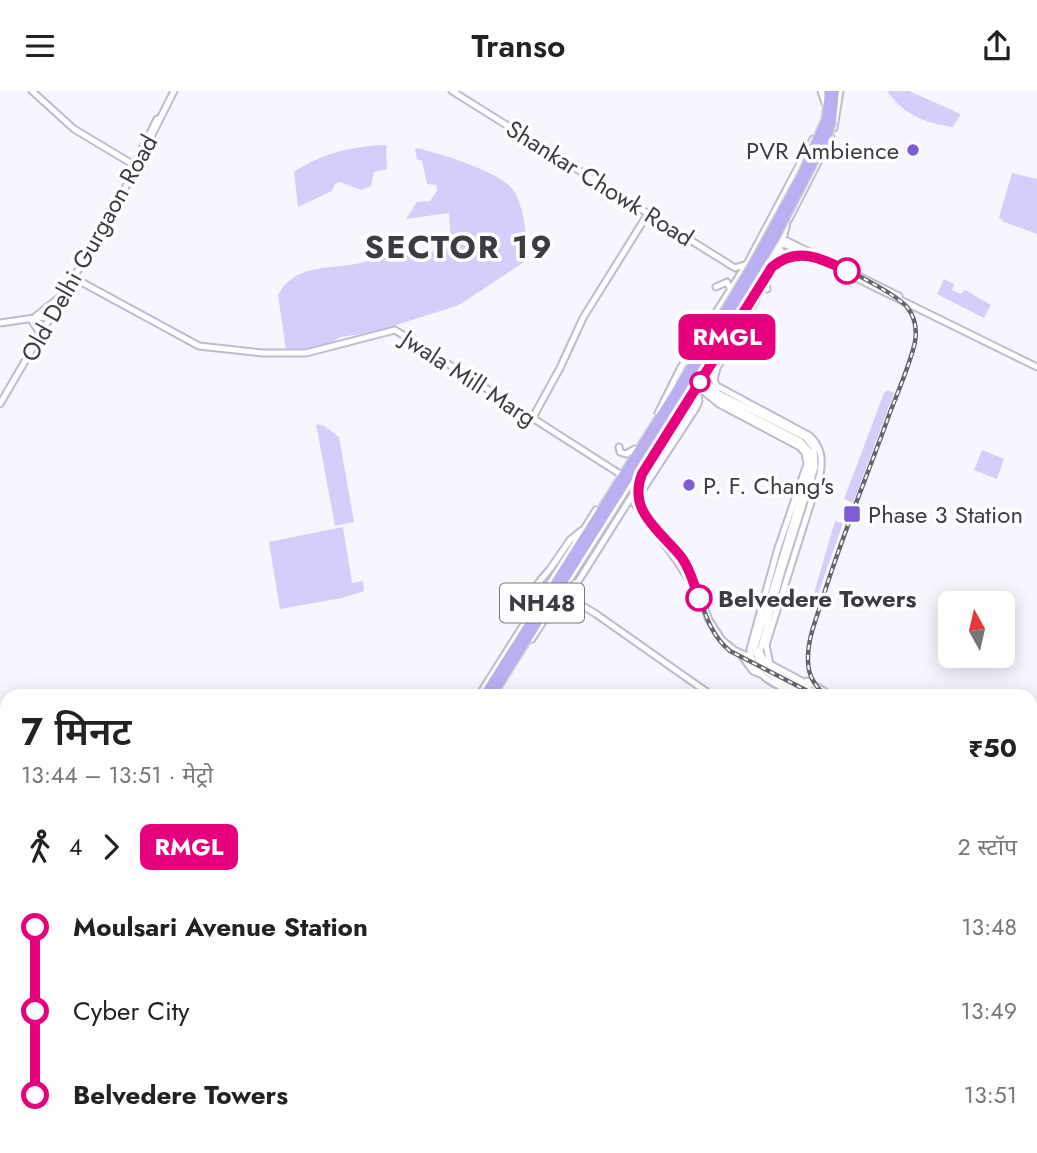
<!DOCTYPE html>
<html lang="hi">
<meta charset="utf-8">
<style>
:root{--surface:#fff;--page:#f6f6f6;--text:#222;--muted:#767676}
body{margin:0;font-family:Jost,"Noto Sans Devanagari",sans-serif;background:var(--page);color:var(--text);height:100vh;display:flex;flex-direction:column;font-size:26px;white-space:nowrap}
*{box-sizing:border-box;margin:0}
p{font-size:23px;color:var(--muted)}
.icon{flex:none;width:38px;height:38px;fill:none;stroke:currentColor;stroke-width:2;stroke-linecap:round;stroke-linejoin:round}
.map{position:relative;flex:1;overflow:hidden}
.details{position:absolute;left:0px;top:598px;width:1038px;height:464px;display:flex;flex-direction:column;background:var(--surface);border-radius:21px 21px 0 0;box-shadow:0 4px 18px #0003}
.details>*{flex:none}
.badge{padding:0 14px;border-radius:10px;font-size:24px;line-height:46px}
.needle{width:46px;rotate:352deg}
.buttons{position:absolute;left:938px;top:500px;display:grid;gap:14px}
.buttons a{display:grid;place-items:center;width:77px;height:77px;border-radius:10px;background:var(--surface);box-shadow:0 4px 18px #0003;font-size:35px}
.map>.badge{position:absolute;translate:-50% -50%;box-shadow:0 0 0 4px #fff}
.legs{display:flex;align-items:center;gap:10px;height:77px;padding:0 21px;font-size:23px}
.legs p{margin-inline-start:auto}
.headline{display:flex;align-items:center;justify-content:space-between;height:119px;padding:0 21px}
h1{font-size:38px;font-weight:600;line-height:52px}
ul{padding:0 21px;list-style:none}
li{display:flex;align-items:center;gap:24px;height:84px;font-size:26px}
li i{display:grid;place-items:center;width:10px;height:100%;margin:0 9px;background:currentColor}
li i::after{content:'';width:18px;height:18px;margin:-9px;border:5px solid;border-radius:50%;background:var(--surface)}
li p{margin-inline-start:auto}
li:first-child i{background:linear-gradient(#0000 50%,currentColor 0)}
li:last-child i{background:linear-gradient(currentColor 50%,#0000 0)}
header{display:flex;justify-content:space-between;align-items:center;height:91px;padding:0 21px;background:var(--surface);font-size:32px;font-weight:600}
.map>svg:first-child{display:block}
.green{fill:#d5cefb}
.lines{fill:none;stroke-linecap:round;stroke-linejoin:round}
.secondary-tunnel{stroke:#d2d1d9;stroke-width:5;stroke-dasharray:5 2.5;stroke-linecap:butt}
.secondary-casing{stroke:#bebbcf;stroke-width:9}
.primary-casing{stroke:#d4d4d6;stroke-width:10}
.highway-casing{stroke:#d4d4d6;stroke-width:11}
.secondary{stroke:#fff;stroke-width:5}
.primary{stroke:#d6cff7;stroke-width:6}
.highway{stroke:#bbaff2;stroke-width:8}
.rail-casing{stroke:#65646c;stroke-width:4.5}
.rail{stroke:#fff;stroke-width:2;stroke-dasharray:5;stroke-linecap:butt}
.secondary-bridge-casing{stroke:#bebbcf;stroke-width:9;stroke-linecap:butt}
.primary-bridge-casing{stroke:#d4d4d6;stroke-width:10;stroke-linecap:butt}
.highway-bridge-casing{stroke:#d4d4d6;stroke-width:11;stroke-linecap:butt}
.secondary-bridge{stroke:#fff;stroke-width:5}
.primary-bridge{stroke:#d6cff7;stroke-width:6}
.highway-bridge{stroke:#bbaff2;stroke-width:8}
.line-1-casing{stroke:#fff;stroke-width:16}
.line-1{stroke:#e6007e;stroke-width:10}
.poi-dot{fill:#7e5cd6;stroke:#fff;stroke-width:2.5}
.stop-1-dot{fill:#fff;stroke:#e6007e;stroke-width:3.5}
.labels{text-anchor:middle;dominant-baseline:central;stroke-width:7;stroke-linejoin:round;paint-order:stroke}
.shield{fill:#fff;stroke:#77767c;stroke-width:2}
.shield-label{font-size:23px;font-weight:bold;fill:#3d3c44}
.poi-label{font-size:24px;fill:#3d3c44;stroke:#fff;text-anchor:start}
.street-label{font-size:24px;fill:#3d3c44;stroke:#fff}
.stop-label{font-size:24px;font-weight:bold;fill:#3d3c44;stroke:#fff;text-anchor:start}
.district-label{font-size:32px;font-weight:bold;letter-spacing:2px;fill:#3d3c44;stroke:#fff}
</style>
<header><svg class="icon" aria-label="menu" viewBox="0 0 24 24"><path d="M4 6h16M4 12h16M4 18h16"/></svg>Transo<svg class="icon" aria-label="share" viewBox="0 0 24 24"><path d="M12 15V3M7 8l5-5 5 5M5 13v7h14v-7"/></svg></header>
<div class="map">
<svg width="1037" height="1062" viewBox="0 0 1037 1062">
<rect width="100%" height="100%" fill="#f7f6fe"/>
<path class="green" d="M887 0H909L961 23 953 36C925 32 904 24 887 0Z
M386 54 387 78 374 81 371 95 361 99 340 91 335 93 332 100 298 116 294 81C322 62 353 55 386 54Z
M415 57C437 61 502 81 514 100 523 113 529 154 527 169L459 214 390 236 385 240 340 246 333 251 313 258 286 259 278 204C294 174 326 178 356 173 365 171 374 168 383 166L384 162 395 161 396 157 407 152 409 164 442 159 451 154 449 122 406 128 417 111 430 110 437 100 436 94 427 93 422 70 417 68Z
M1012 82 1037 88V143L1004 131 999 126Z
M944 188 954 193 952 199 961 203 965 199 991 214 984 227 937 203Z
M888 299 894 302 853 412 844 408 884 302Z
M316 333 324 335 339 346 354 431 335 435Z
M982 359 1004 368 997 388 974 379Z
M835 430 843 432 818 503 814 502Z
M343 436 352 492 363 490 364 500 342 507 280 518 269 451Z"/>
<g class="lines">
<path class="secondary-tunnel" d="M704 290 713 275"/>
<defs>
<path id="secondary" d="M32 0 74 38 134 74
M452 0 735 177 744 174
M821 0 825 12
M834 37 840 0
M132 79 157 28
M789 128 831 46
M783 148 899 205
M776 152 703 276 701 285 719 303 805 346 814 357 815 376 781 483 760 560C767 586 804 595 826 606
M780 152 799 159 1037 276
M771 170 777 173C782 168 783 161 779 156
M764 183 767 198
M74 187 199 255 263 262H306L395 239 620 383
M761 188 756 209 717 277 714 289 717 295 810 345C821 356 823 367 820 383L766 554 770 573 809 594
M716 196 727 191 731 199
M36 225 60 206
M31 228 39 241
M0 232 41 226 51 228
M713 275 775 164 784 144 787 132
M679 280 719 313 800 356 805 362 807 373 778 457 750 558C751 586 781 597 804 606
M692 284 720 309 800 350 810 361 811 372 755 556C757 585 789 594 811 606
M697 297 699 310 696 317 634 412 677 470 689 489 697 497 709 529 722 549 734 559 750 566
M0 313 119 109 174 0
M658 322 680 278 748 171 813 48
M532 328 560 277 583 227 647 124
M619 356 620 361 626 363 635 358
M550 478 570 449 581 440
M574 497 691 311
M563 503 596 523 714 606
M532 548 688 302 687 292
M741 564 753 580 760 583
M807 590 834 606
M478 606 596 419
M1031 785H1037
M1031 789 1037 788
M0 858 7 862
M279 1055 281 1062
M288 1055 290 1062
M938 1055V1062
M945 1055 946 1062
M950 1055 951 1062
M957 1055 958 1062
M602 1062 604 1055"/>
<path id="primary" d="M1031 959 1037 963
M173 1062 189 1056"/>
<path id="highway" d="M826 28 829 0
M832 30 835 0
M483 606 680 294
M491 606 685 297
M1031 743 1037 748
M1031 751 1037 755
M197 1062 214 1055"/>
</defs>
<use href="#secondary" class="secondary-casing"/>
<use href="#primary" class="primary-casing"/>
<use href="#highway" class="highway-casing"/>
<use href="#secondary" class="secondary"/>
<use href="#primary" class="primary"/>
<use href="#highway" class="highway"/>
<defs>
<path id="rail" d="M819 606 730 560C701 536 703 500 684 470 672 451 649 439 640 416 635 402 639 388 646 375L767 182C776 171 789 164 804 164 822 163 895 202 907 216 915 226 917 239 915 251 909 277 897 302 888 327 867 385 843 443 824 503 818 524 807 547 808 570 808 585 816 597 828 606
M1031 787 1037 786
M947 1055 948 1062
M299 1062 300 1055"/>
</defs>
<use href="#rail" class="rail-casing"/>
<use href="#rail" class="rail"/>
<defs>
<path id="secondary-bridge" d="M550 478C541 489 515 514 536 525 540 528 548 528 552 525 561 519 569 501 575 492"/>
<path id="primary-bridge" d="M202 1062 208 1055"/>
<path id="highway-bridge" d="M680 294 754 171 802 83 826 28
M685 297 776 145 828 43 832 30
M184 1062 189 1055"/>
</defs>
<use href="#secondary-bridge" class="secondary-bridge-casing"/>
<use href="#primary-bridge" class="primary-bridge-casing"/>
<use href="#highway-bridge" class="highway-bridge-casing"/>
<use href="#secondary-bridge" class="secondary-bridge"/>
<use href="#primary-bridge" class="primary-bridge"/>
<use href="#highway-bridge" class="highway-bridge"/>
</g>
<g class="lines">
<defs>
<path id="line-1" d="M699 507C694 494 690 478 682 467 662 441 627 421 642 383L772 176C797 155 821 167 847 180"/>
</defs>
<use href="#line-1" class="line-1-casing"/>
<use href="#line-1" class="line-1"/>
</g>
<g class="poi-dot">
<circle cx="913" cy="59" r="7"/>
<circle cx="689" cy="394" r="7"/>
<rect x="843" y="414" width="18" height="18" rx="3.5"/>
</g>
<g class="stop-1-dot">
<circle cx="847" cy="180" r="12"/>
<circle cx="700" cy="291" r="9"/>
<circle cx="699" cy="507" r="12"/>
</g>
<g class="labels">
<rect class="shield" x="500" y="492.5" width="84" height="39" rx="5"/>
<g class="shield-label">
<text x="542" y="512">NH48</text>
</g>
<g class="poi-label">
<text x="899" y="59" text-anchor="end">PVR Ambience</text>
<text x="703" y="394">P. F. Chang's</text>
<text x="868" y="423">Phase 3 Station</text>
</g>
<g class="street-label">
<text transform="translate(600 92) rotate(32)">Shankar Chowk Road</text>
<text transform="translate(89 157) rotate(-61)">Old Delhi Gurgaon Road</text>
<text transform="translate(469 287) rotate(33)">Jwala Mill Marg</text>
</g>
<g class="stop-label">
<text x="718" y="507">Belvedere Towers</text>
</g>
<g class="district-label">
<text x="459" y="156">SECTOR 19</text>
</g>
</g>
</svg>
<div class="buttons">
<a><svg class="needle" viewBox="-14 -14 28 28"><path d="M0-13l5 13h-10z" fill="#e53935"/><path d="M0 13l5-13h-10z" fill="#767676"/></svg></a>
</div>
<b class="badge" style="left:727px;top:246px;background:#e6007e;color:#fff">RMGL</b>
<section class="details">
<div class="headline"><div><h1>7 मिनट</h1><p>13:44 – 13:51 · मेट्रो</p></div><b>₹50</b></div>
<div class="legs"><svg class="icon" aria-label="walk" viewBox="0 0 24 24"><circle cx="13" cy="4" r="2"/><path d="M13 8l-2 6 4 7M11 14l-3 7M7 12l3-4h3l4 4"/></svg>4<svg class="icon" aria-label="forward" viewBox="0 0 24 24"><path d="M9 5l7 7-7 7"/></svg><b class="badge" style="background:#e6007e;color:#fff">RMGL</b><p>2 स्टॉप</p></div>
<ul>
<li><i style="color:#e6007e"></i><b>Moulsari Avenue Station</b><p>13:48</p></li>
<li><i style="color:#e6007e"></i><span>Cyber City</span><p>13:49</p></li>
<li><i style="color:#e6007e"></i><b>Belvedere Towers</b><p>13:51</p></li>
</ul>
</section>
</div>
